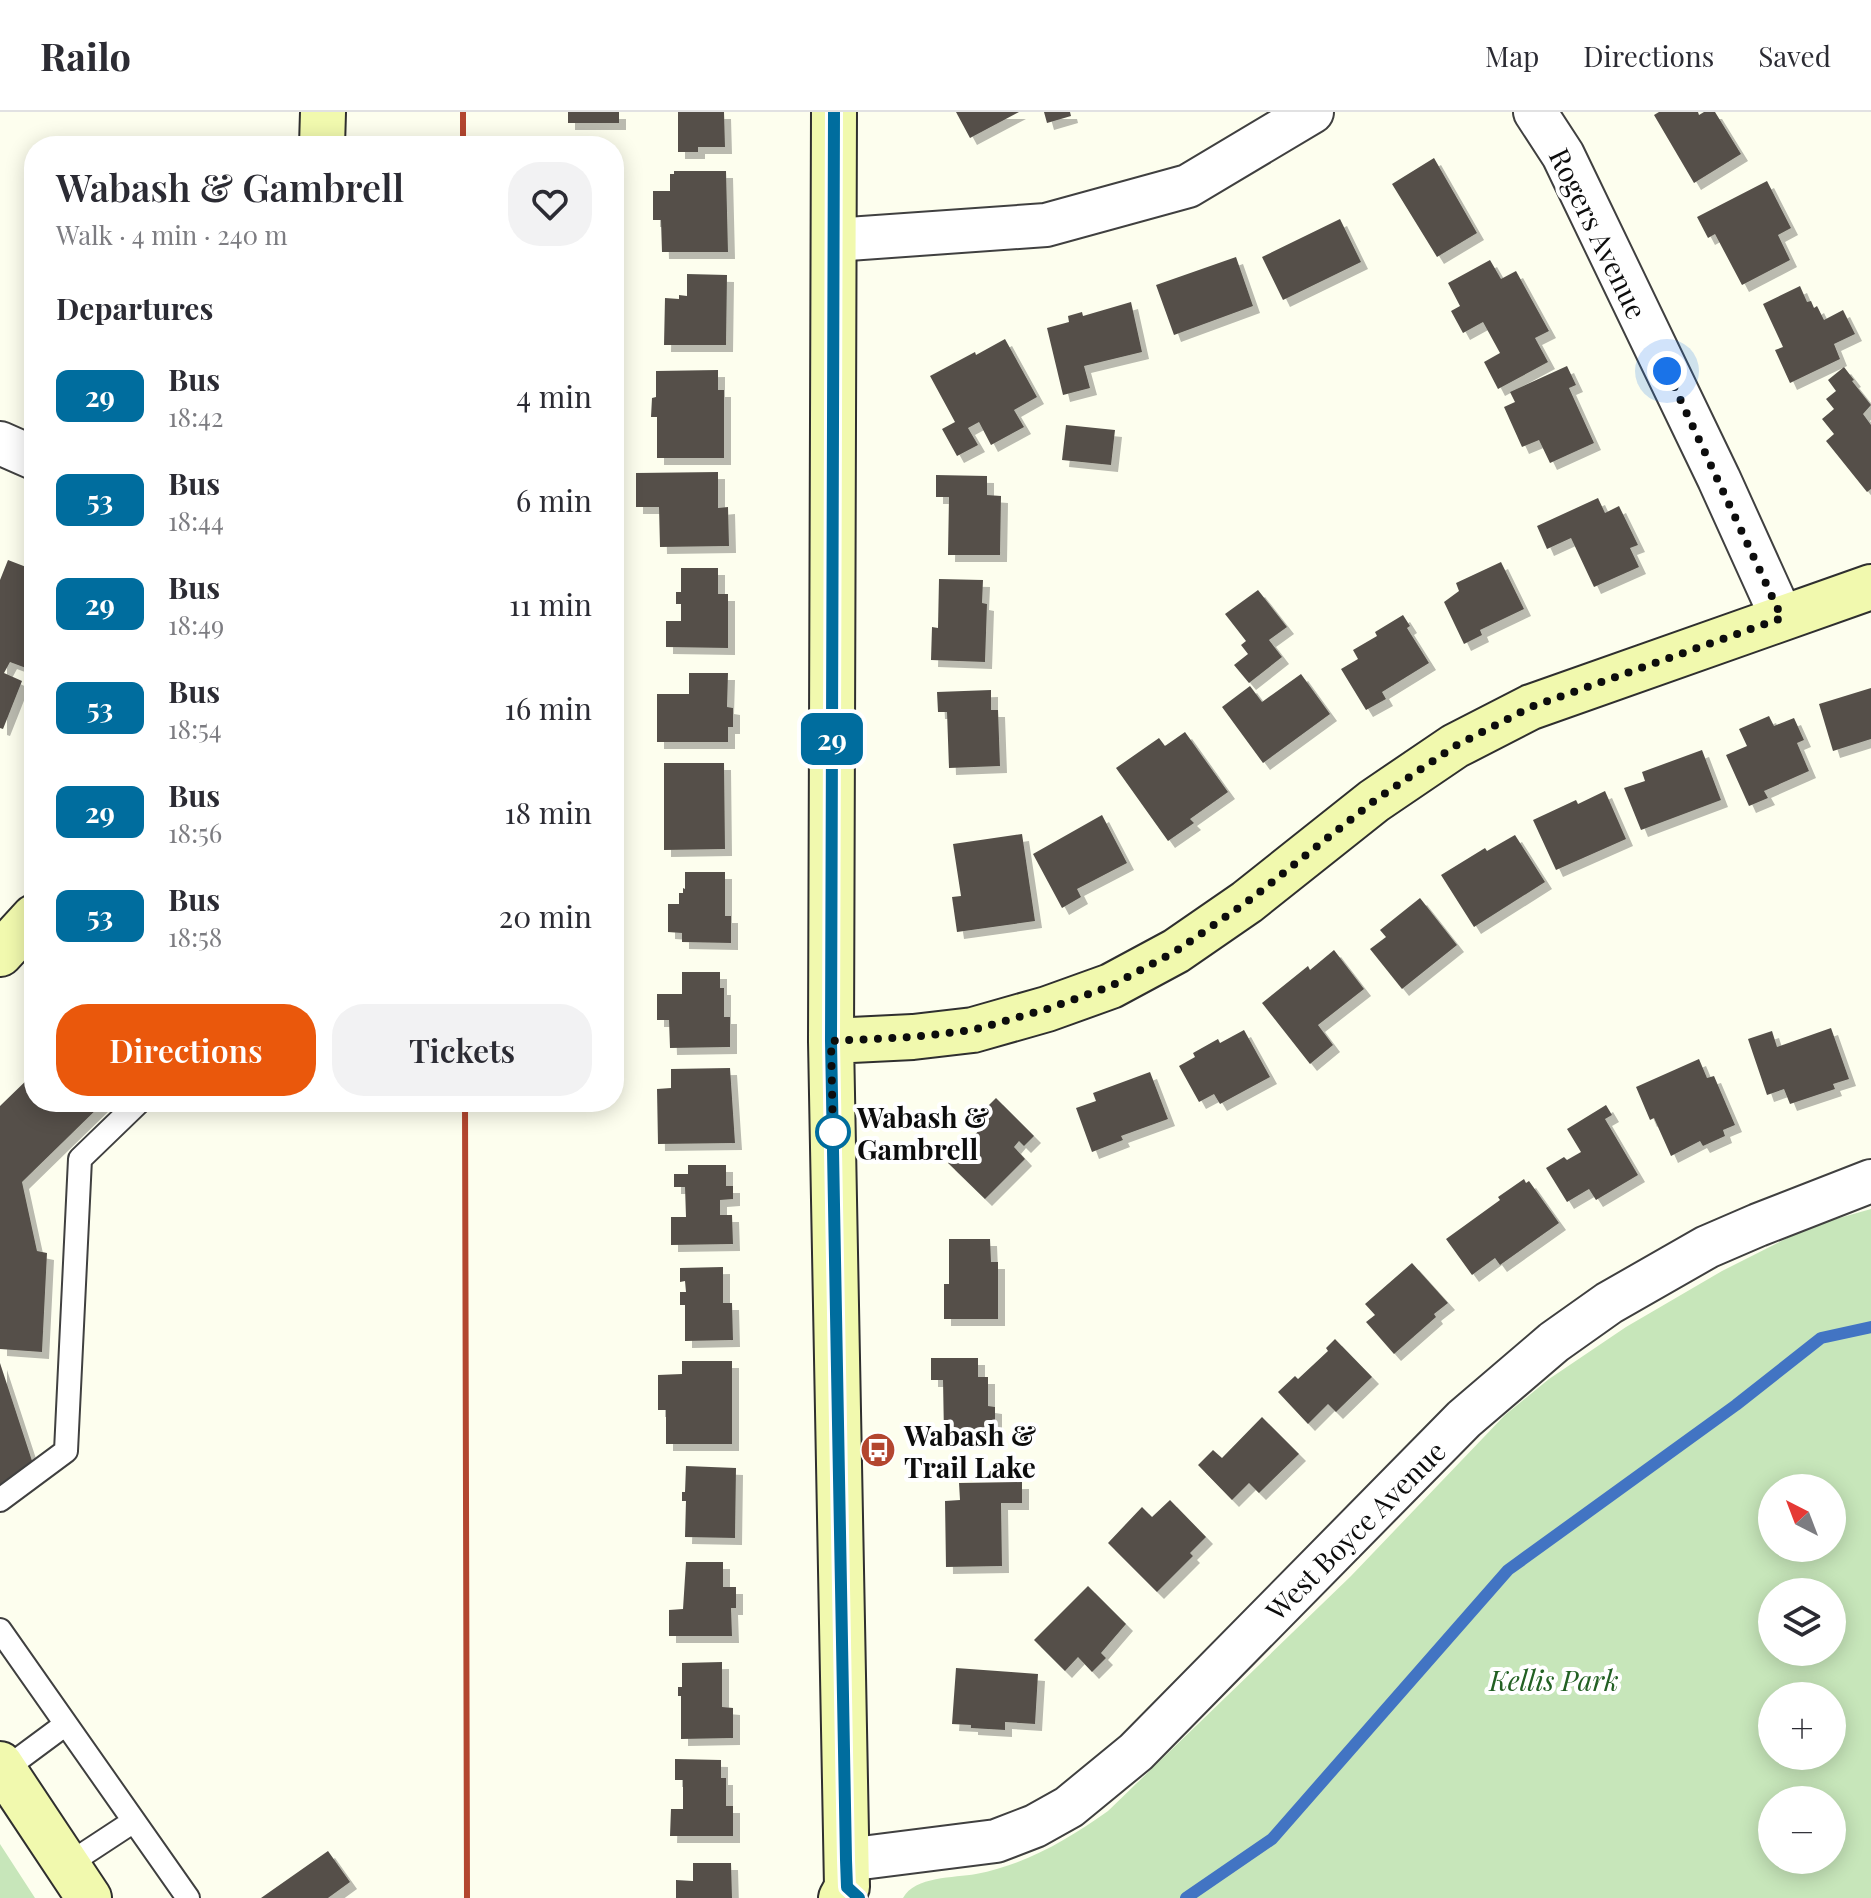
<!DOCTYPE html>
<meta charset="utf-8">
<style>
:root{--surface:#fff;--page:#f2f2f3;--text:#2b2b33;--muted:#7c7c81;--line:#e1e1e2;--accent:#ea580c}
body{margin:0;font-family:"Playfair Display",serif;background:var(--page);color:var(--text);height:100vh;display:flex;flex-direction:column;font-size:30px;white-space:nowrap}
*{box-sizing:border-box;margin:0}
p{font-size:26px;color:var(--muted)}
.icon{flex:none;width:44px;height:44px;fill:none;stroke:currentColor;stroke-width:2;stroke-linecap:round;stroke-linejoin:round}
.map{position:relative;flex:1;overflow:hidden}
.panel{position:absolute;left:24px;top:24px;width:600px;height:976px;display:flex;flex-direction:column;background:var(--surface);border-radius:32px;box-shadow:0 4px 20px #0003}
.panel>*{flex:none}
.badge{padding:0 16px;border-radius:12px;font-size:28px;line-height:52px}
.needle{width:52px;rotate:318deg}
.buttons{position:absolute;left:1758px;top:1362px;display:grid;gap:16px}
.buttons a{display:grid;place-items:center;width:88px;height:88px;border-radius:50%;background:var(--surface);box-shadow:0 4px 20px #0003;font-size:40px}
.you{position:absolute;width:40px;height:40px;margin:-20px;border:6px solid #fff;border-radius:50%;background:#1a73e8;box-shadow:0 0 0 12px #1a73e833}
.map>.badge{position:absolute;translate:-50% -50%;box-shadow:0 0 0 4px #fff}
h2{padding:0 32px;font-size:30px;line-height:72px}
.round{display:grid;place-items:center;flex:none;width:84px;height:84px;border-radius:32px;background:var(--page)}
.overview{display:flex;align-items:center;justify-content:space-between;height:136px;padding:0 32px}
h1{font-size:38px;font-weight:600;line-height:60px}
.action{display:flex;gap:16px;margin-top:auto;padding:16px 32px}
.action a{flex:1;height:92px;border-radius:32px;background:var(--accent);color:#fff;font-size:32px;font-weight:600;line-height:92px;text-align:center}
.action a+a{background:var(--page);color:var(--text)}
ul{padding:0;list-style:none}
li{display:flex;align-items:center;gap:24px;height:104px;padding:0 32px}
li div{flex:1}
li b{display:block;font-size:30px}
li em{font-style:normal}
li .badge{min-width:88px;font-weight:700;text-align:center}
header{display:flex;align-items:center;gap:48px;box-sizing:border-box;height:112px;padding:0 40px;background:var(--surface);border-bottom:2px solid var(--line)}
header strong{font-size:38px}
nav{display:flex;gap:44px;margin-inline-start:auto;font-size:28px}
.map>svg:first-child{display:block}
.green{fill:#c7e6ba;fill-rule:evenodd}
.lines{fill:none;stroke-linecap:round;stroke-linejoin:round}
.stream{stroke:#4274c3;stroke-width:12}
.building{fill:#55504a;filter:url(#shadow)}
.lane-casing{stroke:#404040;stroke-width:26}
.street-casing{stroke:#404040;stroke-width:46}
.secondary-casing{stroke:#2f2f2f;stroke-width:48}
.lane{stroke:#fff;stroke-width:22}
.street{stroke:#fff;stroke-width:42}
.secondary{stroke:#f1f9ae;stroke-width:44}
.rail{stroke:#b3462f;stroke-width:6}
.line-casing{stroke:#fff;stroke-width:18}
.line{stroke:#006d9e;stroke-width:12}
.walk{stroke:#0d0d0d;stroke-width:8;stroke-dasharray:0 14.4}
.stop-dot{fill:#fff;stroke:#006d9e;stroke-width:4}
.labels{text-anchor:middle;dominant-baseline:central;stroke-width:8;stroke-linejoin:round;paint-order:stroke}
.street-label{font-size:28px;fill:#0d0d0d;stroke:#fff}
.stop-label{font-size:28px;font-weight:bold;fill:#0d0d0d;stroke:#fff;text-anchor:start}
.poi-label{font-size:28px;font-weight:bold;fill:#0d0d0d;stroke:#fff;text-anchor:start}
.park-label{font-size:28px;font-style:italic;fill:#226023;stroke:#fff}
</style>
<header>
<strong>Railo</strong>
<nav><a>Map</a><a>Directions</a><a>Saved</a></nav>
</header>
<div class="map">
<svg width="1871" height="1786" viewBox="0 0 1871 1786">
<defs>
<filter id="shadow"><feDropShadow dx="7" dy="7" stdDeviation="0" flood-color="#0004"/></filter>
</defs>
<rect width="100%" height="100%" fill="#fdfeee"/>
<path class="green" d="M1871 1097V1786H903C915 1764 954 1766 976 1762 1027 1752 1067 1728 1108 1699L1351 1464 1505 1303 1549 1267 1626 1215 1722 1159 1811 1114ZM1772 1376H1832V1436H1772ZM1772 1480H1832V1540H1772ZM1772 1584H1832V1644H1772ZM1772 1688H1832V1748H1772Z
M0 1732 35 1786H0Z"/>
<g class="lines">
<path class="stream" d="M1186 1786 1272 1727 1508 1458 1736 1293 1821 1226 1871 1215"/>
</g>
<path class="building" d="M568 0H619V11H568Z
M678 0H724L725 35H698V40H678Z
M956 0H1019L970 26Z
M1044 0H1070L1071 4 1047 11Z
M1659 0H1698L1699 3 1704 0H1715L1741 42 1694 71 1654 3Z
M1434 46 1477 121 1437 145 1392 72Z
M674 59H726L728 140H662L661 108H653V79H670V62H674Z
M1767 69 1791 116 1778 123 1790 148 1742 173 1715 122 1708 126 1697 105Z
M1340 107 1361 150 1283 188 1262 145Z
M1236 145 1253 194 1174 223 1156 173Z
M1490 148 1501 167 1516 159 1549 219 1535 226 1548 250 1498 277 1484 250 1500 241 1483 210 1463 221 1451 199 1460 194 1448 171Z
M687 162 727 163 726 233H664L665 186 679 187V183L687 184Z
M1800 174 1807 190 1811 189 1814 196 1817 194 1824 208 1843 198 1855 222 1834 232 1840 247 1790 271 1775 238 1783 235 1763 192Z
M33 188H34V219L25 216Z
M1131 190 1142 240 1084 254 1090 276 1063 283 1047 216 1069 210 1068 204 1082 200 1083 204Z
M1005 227 1037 285 1014 298 1024 315 991 333 979 310 968 316 978 333 957 344 942 317 955 310 930 264 975 240 976 243Z
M1567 254 1576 273 1569 276 1594 331 1550 351 1539 328 1522 335 1504 295 1515 290 1510 280Z
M1844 255 1854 268 1852 269 1871 293 1863 302 1871 313V377L1867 380 1826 329 1834 322 1822 307 1834 297 1826 287 1836 279 1828 268Z
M718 258V278H724V346H657V305H651L652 286 656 285V259Z
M1066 313 1115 318 1111 353 1062 348Z
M718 360V396L728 395 729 434 660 435 659 395H636V361Z
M936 363 987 364V383L1001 384 1000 443H948L949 385H936Z
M1598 386 1605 401 1619 394 1638 433 1630 436 1639 455 1594 475 1571 426 1547 437 1537 414Z
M8 448 34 458V559L10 550 4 561 22 569 3 617 0 616V468Z
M1501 450 1524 497 1480 518 1482 523 1464 532 1444 490 1459 479 1456 471Z
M681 456H718V482H728V536L666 535V509H681V492H676V480H681Z
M939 467 983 468 982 491 987 492 985 550 931 548 932 515 938 516Z
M1258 478 1287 515 1269 528 1282 545 1249 571 1234 553 1248 542 1241 533 1246 529 1225 502Z
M1403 503 1410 514 1407 516 1429 551 1382 580 1386 587 1366 598 1341 557 1358 547 1353 538 1377 524 1375 520Z
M689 561H728L727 595 733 596V615H728V630H657V582H689Z
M1301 562 1330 602 1263 651 1222 595 1250 574 1262 590Z
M1871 576V627L1833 639 1819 592Z
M991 578V598H998L1000 654 949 656 947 600H938L937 580Z
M1769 604 1774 614 1794 606 1804 628 1797 631 1809 659 1764 679 1768 686 1749 694 1726 643 1747 634 1739 617Z
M1185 620 1228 680 1190 707 1194 711 1168 729 1116 656 1159 626 1165 634Z
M1702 638 1721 688 1641 718 1624 676 1645 669 1642 660Z
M664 651H724L725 737 664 738Z
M1605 679 1626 727 1556 758 1533 708 1576 688 1578 692Z
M1102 703 1127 751 1077 777 1081 785 1062 796 1033 742Z
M1022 722 1035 809 957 820 952 785 961 784 953 732Z
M1515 723 1545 770 1474 815 1441 763 1485 736 1487 739Z
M685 760H725V804H731V831L682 830V821L668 820V792H679V781H683V776L685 777Z
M1420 786 1457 833 1402 877 1370 837 1386 825 1380 818Z
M1334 838 1364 877 1318 913 1333 933 1310 952 1262 891 1308 854 1310 858Z
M682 860H720V876H724V905H730V935L670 936 669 908H657V882H682Z
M1831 916 1849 967 1833 972 1835 977 1790 992 1784 977 1767 983 1748 927 1772 919 1777 935Z
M1244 918 1270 965 1220 992 1214 982 1199 990 1179 954 1195 945 1193 941 1218 927 1220 931Z
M1699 947 1707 966 1714 964 1735 1013 1723 1018 1725 1024 1703 1034 1700 1029 1671 1044 1654 1006 1650 1008 1636 975Z
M730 956 735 1031 658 1032 657 977 671 976V957Z
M1150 960 1168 1007 1121 1024 1123 1028 1092 1040 1076 996 1096 989 1093 981Z
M34 961V990H125L113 1001 103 991 22 1070 37 1139 47 1141 42 1240 0 1237V994Z
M996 986 1034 1024 1024 1034 1019 1029 1014 1035 1025 1047 985 1087 948 1051 986 1011 978 1004Z
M1606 993 1612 1003 1605 1007 1638 1063 1596 1088 1589 1077 1567 1090 1546 1056 1564 1045 1567 1048 1581 1040 1567 1017Z
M688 1053H726V1074H733V1087L720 1088V1103H732L733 1132 671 1133V1105H686L685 1075H674V1062H688Z
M1524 1067 1526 1071 1529 1069 1559 1111 1500 1153 1495 1146 1472 1163 1446 1127 1500 1088 1498 1085Z
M949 1127H990L991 1150H998V1207H944V1172H949Z
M1412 1151 1448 1191 1434 1202 1436 1205 1394 1242 1366 1210 1375 1203 1365 1192Z
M723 1155V1191H732L733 1228 685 1229V1193H680V1180H686L685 1169 680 1170V1156Z
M1335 1227 1372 1265 1336 1300 1328 1292 1308 1312 1278 1280 1295 1264 1298 1267 1328 1239 1326 1236Z
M931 1246H978V1265H988V1294L995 1295V1323H944L943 1268H931Z
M682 1249H732V1332H666V1298H658V1263L682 1262Z
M0 1251 35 1358 0 1381Z
M1262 1305 1299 1342 1259 1381 1249 1371 1232 1388 1198 1353 1213 1338 1222 1346Z
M686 1354 736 1356 735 1426 685 1425 686 1389H682V1380H685Z
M1022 1370V1391H1001L1002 1454 946 1455 945 1389 960 1388 959 1371Z
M1170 1388 1206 1425 1190 1441 1193 1444 1157 1480 1108 1431 1142 1395 1152 1405Z
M686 1450H723V1475H736V1496H731L732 1524H669V1498L683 1497Z
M1088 1474 1126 1512 1101 1541 1106 1546 1092 1560 1078 1545 1065 1559 1034 1528Z
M722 1550V1595L733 1596V1626L681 1627V1584H678V1575H682V1551Z
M956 1556 1038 1562 1035 1612 1005 1610V1618L971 1616V1613L952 1612Z
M675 1647 721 1648V1666H726V1694H733V1724H670L671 1697H683V1668H675Z
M328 1739 350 1770 328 1786H261Z
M693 1751H731L732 1786H676V1768L693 1769Z"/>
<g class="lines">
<defs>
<path id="lane" d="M0 1388 66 1339 80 1047 139 990
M0 1518 188 1786
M4 1658 66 1612
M67 1753 134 1709"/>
<path id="street" d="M1535 0 1563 43 1719 367 1782 506
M834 128 1046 113 1188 74 1312 0
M0 331 34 346
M846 1748 996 1729 1035 1714 1069 1695 1136 1640 1464 1307 1554 1230 1609 1191 1707 1135 1758 1113 1871 1069"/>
<path id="secondary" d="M834 0 831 929 847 1775 841 1786
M322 34 323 0
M0 842 34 805
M831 929 913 925 973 918 1047 897 1111 874 1176 839 1247 790 1374 689 1455 634 1531 595 1871 475
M0 1652 89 1786"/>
</defs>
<use href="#lane" class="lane-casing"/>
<use href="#street" class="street-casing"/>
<use href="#secondary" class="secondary-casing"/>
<use href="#lane" class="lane"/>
<use href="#street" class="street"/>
<use href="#secondary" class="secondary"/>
<path class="rail" d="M463 0V34
M465 990 467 1786"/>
</g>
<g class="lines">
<defs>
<path id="line" d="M834 0 831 929 846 1748 847 1775 859 1786"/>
</defs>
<use href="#line" class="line-casing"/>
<use href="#line" class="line"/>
<path class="walk" d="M833 1020V1023L831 929 913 925 973 918 1047 897 1111 874 1176 839 1247 790 1374 689 1455 634 1531 595 1782 506 1667 259"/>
</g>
<defs>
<symbol id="bus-disc" viewBox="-11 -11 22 22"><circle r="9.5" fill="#b3462f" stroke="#fff"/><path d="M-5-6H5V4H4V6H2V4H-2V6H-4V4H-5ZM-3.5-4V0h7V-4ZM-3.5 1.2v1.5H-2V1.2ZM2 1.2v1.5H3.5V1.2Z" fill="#fff"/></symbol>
</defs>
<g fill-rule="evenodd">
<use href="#bus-disc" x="858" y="1318" width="40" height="40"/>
</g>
<circle class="stop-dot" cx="833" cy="1020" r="16"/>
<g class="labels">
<g class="street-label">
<text transform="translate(1599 121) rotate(64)">Rogers Avenue</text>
<text transform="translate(1355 1418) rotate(-45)">West Boyce Avenue</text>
</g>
<g class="stop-label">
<text x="857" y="1004">Wabash &amp;<tspan x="857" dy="32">Gambrell</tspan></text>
</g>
<g class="poi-label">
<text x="904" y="1322">Wabash &amp;<tspan x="904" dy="32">Trail Lake</tspan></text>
</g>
<g class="park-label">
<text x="1554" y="1567">Kellis Park</text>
</g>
</g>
</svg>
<div class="buttons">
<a><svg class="needle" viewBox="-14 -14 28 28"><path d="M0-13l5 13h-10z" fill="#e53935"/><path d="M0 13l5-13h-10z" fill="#7c7c81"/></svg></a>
<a><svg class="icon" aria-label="layers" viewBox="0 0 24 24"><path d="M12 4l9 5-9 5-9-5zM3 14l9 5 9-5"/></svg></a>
<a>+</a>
<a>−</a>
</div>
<div class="you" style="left:1667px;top:259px"></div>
<b class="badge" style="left:832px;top:627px;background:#006d9e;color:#fff">29</b>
<section class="panel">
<div class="overview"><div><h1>Wabash &amp; Gambrell</h1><p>Walk · 4 min · 240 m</p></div><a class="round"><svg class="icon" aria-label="heart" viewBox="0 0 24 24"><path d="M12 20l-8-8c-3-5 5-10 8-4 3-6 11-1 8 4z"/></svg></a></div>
<h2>Departures</h2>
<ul>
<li><span class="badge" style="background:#006d9e;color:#fff">29</span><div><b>Bus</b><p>18:42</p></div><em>4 min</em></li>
<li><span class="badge" style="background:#006d9e;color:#fff">53</span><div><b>Bus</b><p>18:44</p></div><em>6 min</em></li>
<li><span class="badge" style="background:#006d9e;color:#fff">29</span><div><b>Bus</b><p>18:49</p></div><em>11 min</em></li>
<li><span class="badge" style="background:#006d9e;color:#fff">53</span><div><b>Bus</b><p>18:54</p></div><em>16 min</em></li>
<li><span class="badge" style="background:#006d9e;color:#fff">29</span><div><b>Bus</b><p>18:56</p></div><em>18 min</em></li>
<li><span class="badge" style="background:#006d9e;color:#fff">53</span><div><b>Bus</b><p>18:58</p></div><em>20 min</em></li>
</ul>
<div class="action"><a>Directions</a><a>Tickets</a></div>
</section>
</div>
